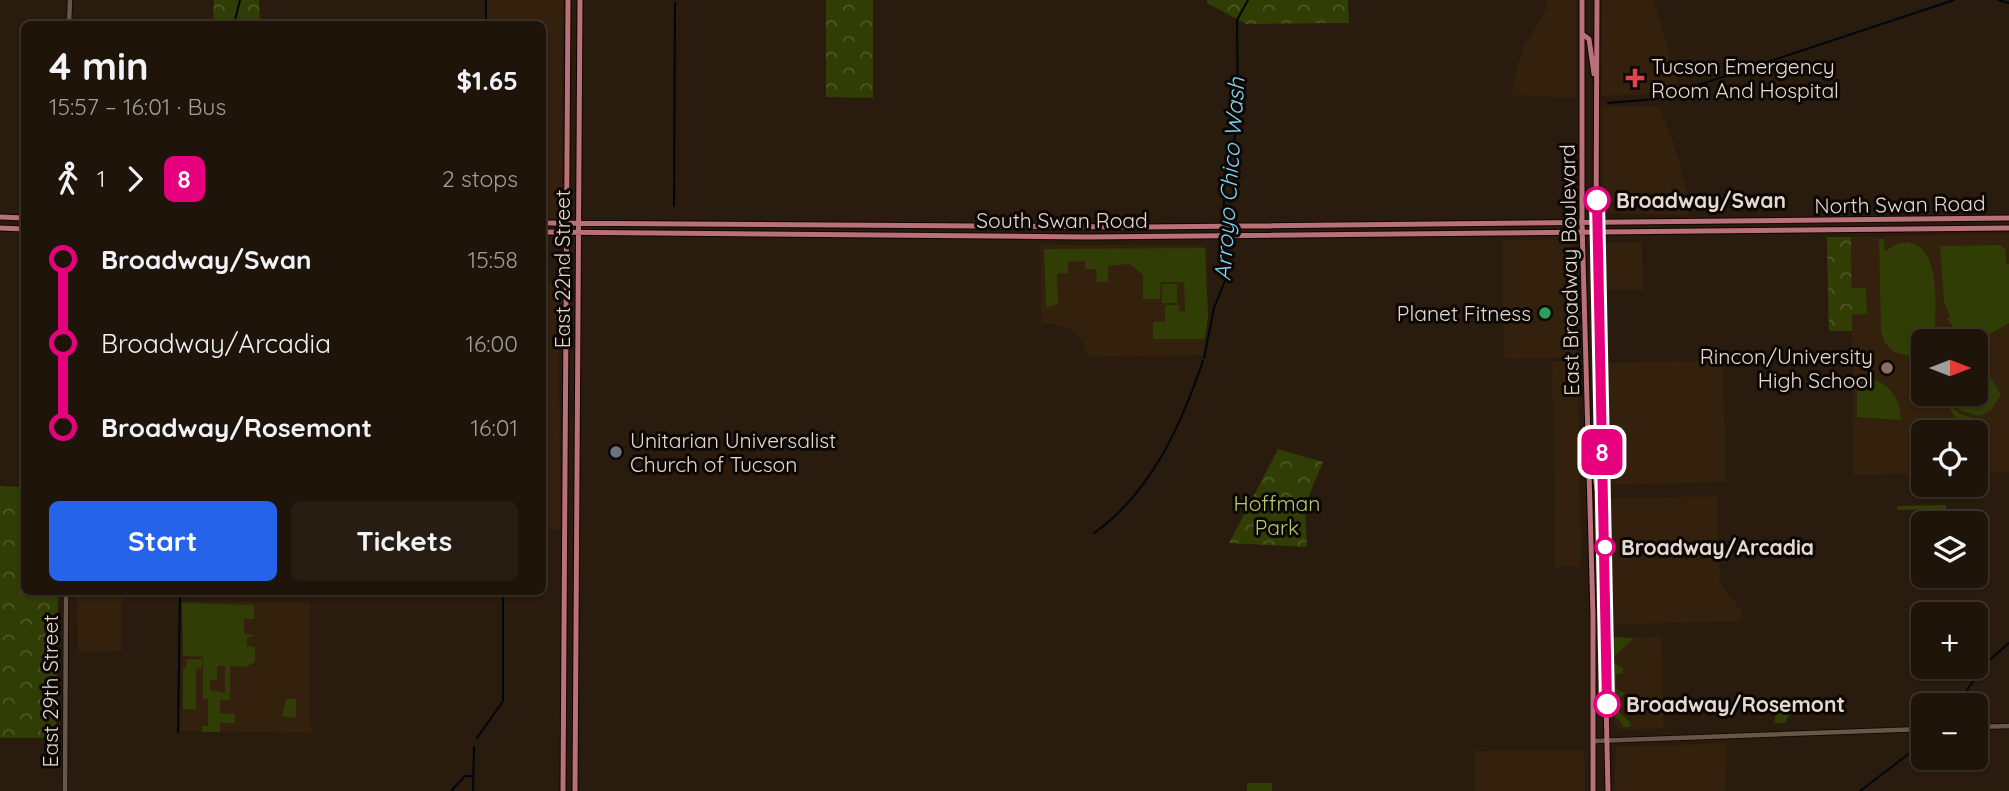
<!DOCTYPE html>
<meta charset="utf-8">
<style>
:root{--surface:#1f140a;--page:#271d13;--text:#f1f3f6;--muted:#a19e9c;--line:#3c332b;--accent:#2563eb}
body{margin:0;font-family:Quicksand,sans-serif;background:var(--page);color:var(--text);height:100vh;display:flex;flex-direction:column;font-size:26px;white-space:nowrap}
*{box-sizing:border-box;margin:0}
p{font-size:23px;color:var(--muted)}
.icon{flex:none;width:38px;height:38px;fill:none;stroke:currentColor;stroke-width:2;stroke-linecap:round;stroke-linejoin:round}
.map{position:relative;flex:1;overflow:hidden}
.panel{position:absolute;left:21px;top:21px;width:525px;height:574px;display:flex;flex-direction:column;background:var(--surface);border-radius:10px;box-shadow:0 2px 5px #0004,0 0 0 2px var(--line)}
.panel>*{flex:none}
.badge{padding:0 14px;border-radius:10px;font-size:24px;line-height:46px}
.needle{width:46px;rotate:90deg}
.fabs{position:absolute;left:1911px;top:329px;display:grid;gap:14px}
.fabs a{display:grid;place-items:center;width:77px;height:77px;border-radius:10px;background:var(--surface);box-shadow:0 2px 5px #0004,0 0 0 2px var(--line);font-size:35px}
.map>.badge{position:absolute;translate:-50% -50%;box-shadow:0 0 0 4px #fff}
.legs{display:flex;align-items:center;gap:10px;height:77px;padding:0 28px;font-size:23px}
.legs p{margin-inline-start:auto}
.headline{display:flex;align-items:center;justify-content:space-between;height:119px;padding:0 28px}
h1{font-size:38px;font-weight:700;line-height:52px}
.action{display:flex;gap:14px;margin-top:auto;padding:14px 28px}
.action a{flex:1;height:80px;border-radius:10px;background:var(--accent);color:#fff;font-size:28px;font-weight:700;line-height:80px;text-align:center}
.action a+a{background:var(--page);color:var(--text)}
ul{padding:0 28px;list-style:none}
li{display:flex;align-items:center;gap:24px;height:84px;font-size:26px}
li i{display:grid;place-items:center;width:10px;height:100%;margin:0 9px;background:currentColor}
li i::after{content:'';width:18px;height:18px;margin:-9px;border:5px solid;border-radius:50%;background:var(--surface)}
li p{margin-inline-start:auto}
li:first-child i{background:linear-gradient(#0000 50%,currentColor 0)}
li:last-child i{background:linear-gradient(currentColor 50%,#0000 0)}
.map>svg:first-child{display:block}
.built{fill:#33200d;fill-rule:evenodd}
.green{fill:#303d05;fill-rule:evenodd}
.park{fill:url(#park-crowns)}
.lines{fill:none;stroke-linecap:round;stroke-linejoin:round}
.stream{stroke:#00070f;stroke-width:2}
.tertiary-casing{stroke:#110500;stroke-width:6}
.primary-casing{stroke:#110500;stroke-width:7}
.tertiary{stroke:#685748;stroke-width:4.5}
.primary{stroke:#b87079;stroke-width:5}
.line-1-casing{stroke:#fff;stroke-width:16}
.line-1{stroke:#e6007e;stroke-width:10}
.health-dot{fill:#e0444e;stroke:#0d0703;stroke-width:2.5}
.stop-1-dot{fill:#fff;stroke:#e6007e;stroke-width:3.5}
.leisure-dot{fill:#2e9e5b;stroke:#0d0703;stroke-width:2.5}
.education-dot{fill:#8d6e63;stroke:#0d0703;stroke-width:2.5}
.worship-dot{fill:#6b7280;stroke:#0d0703;stroke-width:2.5}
.labels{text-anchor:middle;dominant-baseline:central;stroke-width:6;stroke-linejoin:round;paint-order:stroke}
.poi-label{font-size:21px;fill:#e3d9d1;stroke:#0d0703;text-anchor:start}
.stop-label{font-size:21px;font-weight:bold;fill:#e3d9d1;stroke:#0d0703;text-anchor:start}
.street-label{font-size:21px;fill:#e3d9d1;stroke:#0d0703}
.park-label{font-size:21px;fill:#b0cc72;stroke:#0d0703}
.water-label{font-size:23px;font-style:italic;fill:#7ed5f7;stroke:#0d0703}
</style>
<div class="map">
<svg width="2009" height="791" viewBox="0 0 2009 791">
<defs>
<pattern id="park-crowns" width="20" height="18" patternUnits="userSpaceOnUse" patternTransform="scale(1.75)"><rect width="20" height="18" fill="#303d05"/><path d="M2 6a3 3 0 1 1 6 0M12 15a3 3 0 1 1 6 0" fill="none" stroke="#4e5828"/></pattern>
</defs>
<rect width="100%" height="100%" fill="#291b0d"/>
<path class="built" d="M486 0H563L562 214 557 218H543L542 24H485Z
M1546 0H1576V98L1510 95 1523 48 1546 9Z
M1602 0H1654L1678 83 1640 95 1602 96Z
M1602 107H1660L1679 159 1688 200V215L1602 213Z
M2009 233V472L1976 473V432H1923V474L1853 475 1851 237ZM1923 341H1976V394H1923Z
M1502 240H1575L1578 357 1504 359Z
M1603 243H1642L1643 289 1604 290Z
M1040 245H1207L1208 316 1203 355 1089 357 1081 340 1069 329 1054 324H1041Z
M543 283 558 284 561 529H543Z
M1578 360 1581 567H1555L1552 361Z
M1723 360 1726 482 1610 485 1607 363Z
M1717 496 1720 583 1741 610 1743 621 1610 625 1609 498Z
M77 592H122L121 651 78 652Z
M183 601 310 603 309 713 313 733 181 731Z
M1662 636 1664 728 1620 730 1615 727 1613 640Z
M1727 743 1726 791H1614L1616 747Z
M1584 750 1585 791H1474V751Z"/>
<path class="green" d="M1827 237H1851V288H1866L1867 314 1852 315V331H1829Z
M1879 239H1884L1885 252C1892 246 1900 241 1910 243 1941 248 1936 310 1934 334L1931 341H1923V350L1909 356 1894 352 1885 343 1881 332Z
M2000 245 2006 250V263L2009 264V323L1976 342 1965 341 1947 319 1950 316 1944 302 1940 246Z
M1205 248 1208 316 1205 339H1153V322H1165V305H1179V311L1185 312 1184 282H1161L1160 299H1143V275L1129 264 1108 266V282H1097L1096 269H1085V261L1068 262V273L1057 274 1058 304 1046 308 1044 249Z
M1162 284H1177V303H1162Z
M1983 365 2001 395 1991 410 1979 416 1962 411 1941 394H1976V378Z
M1857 377C1883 377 1901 393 1901 420L1857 417Z
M1944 399 1960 414 1976 419 1958 422Z
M1946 505V509L1897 510V506Z
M182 603 254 605V619H244V634L255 635 247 638V646L255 647V662L246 667 230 666V700H220V713L235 714V723H220V732H202V726H208V699H203V657L183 656ZM217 666H225V693L210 690V680H217Z
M1615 637 1634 638 1614 657V663L1623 668V673L1616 675V689L1625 693 1618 701V711L1630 722V727H1623L1619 719 1615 718 1613 640Z
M187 659H202V668L196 669V709H183V669L186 668Z
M286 699H296V718L282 716Z
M1778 702 1794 706 1785 723H1774Z"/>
<path class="park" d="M214 0H259L260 24H213Z
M826 0H873V98L826 97Z
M1207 0H1348L1349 23 1246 24 1207 3Z
M1827 237H1851L1852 331H1829Z
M1278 449 1323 462 1305 505 1307 547 1229 543Z
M0 486 24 487V592H58L56 738H0Z
M1247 783H1272V791H1247Z"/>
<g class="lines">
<path class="stream" d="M486 0V24
M1998 0 2009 3
M234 24 240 0
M1608 103 1656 99 1954 0
M674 206 675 3
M1224 224V185L1238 122 1237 20 1248 0
M1204 358 1214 308 1226 278 1224 229
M1094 533C1151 493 1181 425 1203 361
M1934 680 1974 679
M1957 705 1984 665 2009 643
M178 732 180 592
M477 738 503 701V592
M452 790 465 776H472
M473 791 474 747
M1860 791 1923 743"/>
<defs>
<path id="tertiary" d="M69 24 70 0
M1976 727 2009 726
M1594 741 1923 729
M65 791 66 592"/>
<path id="primary" d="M1582 0V222L1593 615V791
M1597 0 1596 232 1608 791
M1582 34 1589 39 1594 74
M0 217 24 218
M542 223 1142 227 2009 218
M0 228 24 229
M542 232 1087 237 2009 228
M1591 445 1597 490 1603 496
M563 791 568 0
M575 791 580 0"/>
</defs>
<use href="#tertiary" class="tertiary-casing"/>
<use href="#primary" class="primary-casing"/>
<use href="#tertiary" class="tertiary"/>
<use href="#primary" class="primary"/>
</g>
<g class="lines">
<defs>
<path id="line-1" d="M1597 200 1607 704"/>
</defs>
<use href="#line-1" class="line-1-casing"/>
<use href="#line-1" class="line-1"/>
</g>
<path class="health-dot" d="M1631.5 67.5h7v7h7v7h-7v7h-7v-7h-7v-7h7z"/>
<g class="stop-1-dot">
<circle cx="1597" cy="200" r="12"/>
<circle cx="1605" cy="547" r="9"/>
<circle cx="1607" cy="704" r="12"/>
</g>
<circle class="leisure-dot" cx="1545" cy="313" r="7"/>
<circle class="education-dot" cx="1887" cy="368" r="7"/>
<circle class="worship-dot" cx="616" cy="452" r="7"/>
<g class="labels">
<g class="poi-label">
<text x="1651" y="66">Tucson Emergency<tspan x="1651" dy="24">Room And Hospital</tspan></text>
<text x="1531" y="313" text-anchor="end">Planet Fitness</text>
<text x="1873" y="356" text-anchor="end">Rincon/University<tspan x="1873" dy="24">High School</tspan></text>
<text x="630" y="440">Unitarian Universalist<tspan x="630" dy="24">Church of Tucson</tspan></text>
</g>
<g class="stop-label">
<text x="1616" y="200">Broadway/Swan</text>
<text x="1621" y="547">Broadway/Arcadia</text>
<text x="1626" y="704">Broadway/Rosemont</text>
</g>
<g class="street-label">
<text transform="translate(1900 204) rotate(-1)">North Swan Road</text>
<text x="1062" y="220">South Swan Road</text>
<text transform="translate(562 269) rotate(-90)">East 22nd Street</text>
<text transform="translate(1569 270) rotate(-91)">East Broadway Boulevard</text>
<text transform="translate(50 691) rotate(-90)">East 29th Street</text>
</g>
<g class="park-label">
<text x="1277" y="503">Hoffman<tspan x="1277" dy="24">Park</tspan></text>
</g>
<g class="water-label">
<text transform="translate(1229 179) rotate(-86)">Arroyo Chico Wash</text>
</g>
</g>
</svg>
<div class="fabs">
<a><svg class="needle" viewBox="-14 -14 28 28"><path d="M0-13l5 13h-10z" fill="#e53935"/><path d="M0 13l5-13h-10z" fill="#a19e9c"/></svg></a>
<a><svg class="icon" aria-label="locate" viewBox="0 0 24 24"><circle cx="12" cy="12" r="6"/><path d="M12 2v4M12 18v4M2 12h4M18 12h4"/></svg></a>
<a><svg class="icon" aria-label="layers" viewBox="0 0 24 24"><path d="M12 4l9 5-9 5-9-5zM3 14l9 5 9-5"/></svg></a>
<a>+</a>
<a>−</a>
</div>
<b class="badge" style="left:1602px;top:452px;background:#e6007e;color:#fff">8</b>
<section class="panel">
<div class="headline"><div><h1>4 min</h1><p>15:57 – 16:01 · Bus</p></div><b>$1.65</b></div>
<div class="legs"><svg class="icon" aria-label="walk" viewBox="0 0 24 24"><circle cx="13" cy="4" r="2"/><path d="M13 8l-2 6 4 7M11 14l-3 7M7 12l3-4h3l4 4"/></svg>1<svg class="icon" aria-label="forward" viewBox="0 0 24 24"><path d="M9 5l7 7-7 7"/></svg><b class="badge" style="background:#e6007e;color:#fff">8</b><p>2 stops</p></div>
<ul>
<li><i style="color:#e6007e"></i><b>Broadway/Swan</b><p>15:58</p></li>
<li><i style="color:#e6007e"></i><span>Broadway/Arcadia</span><p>16:00</p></li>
<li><i style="color:#e6007e"></i><b>Broadway/Rosemont</b><p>16:01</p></li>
</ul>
<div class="action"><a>Start</a><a>Tickets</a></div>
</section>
</div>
